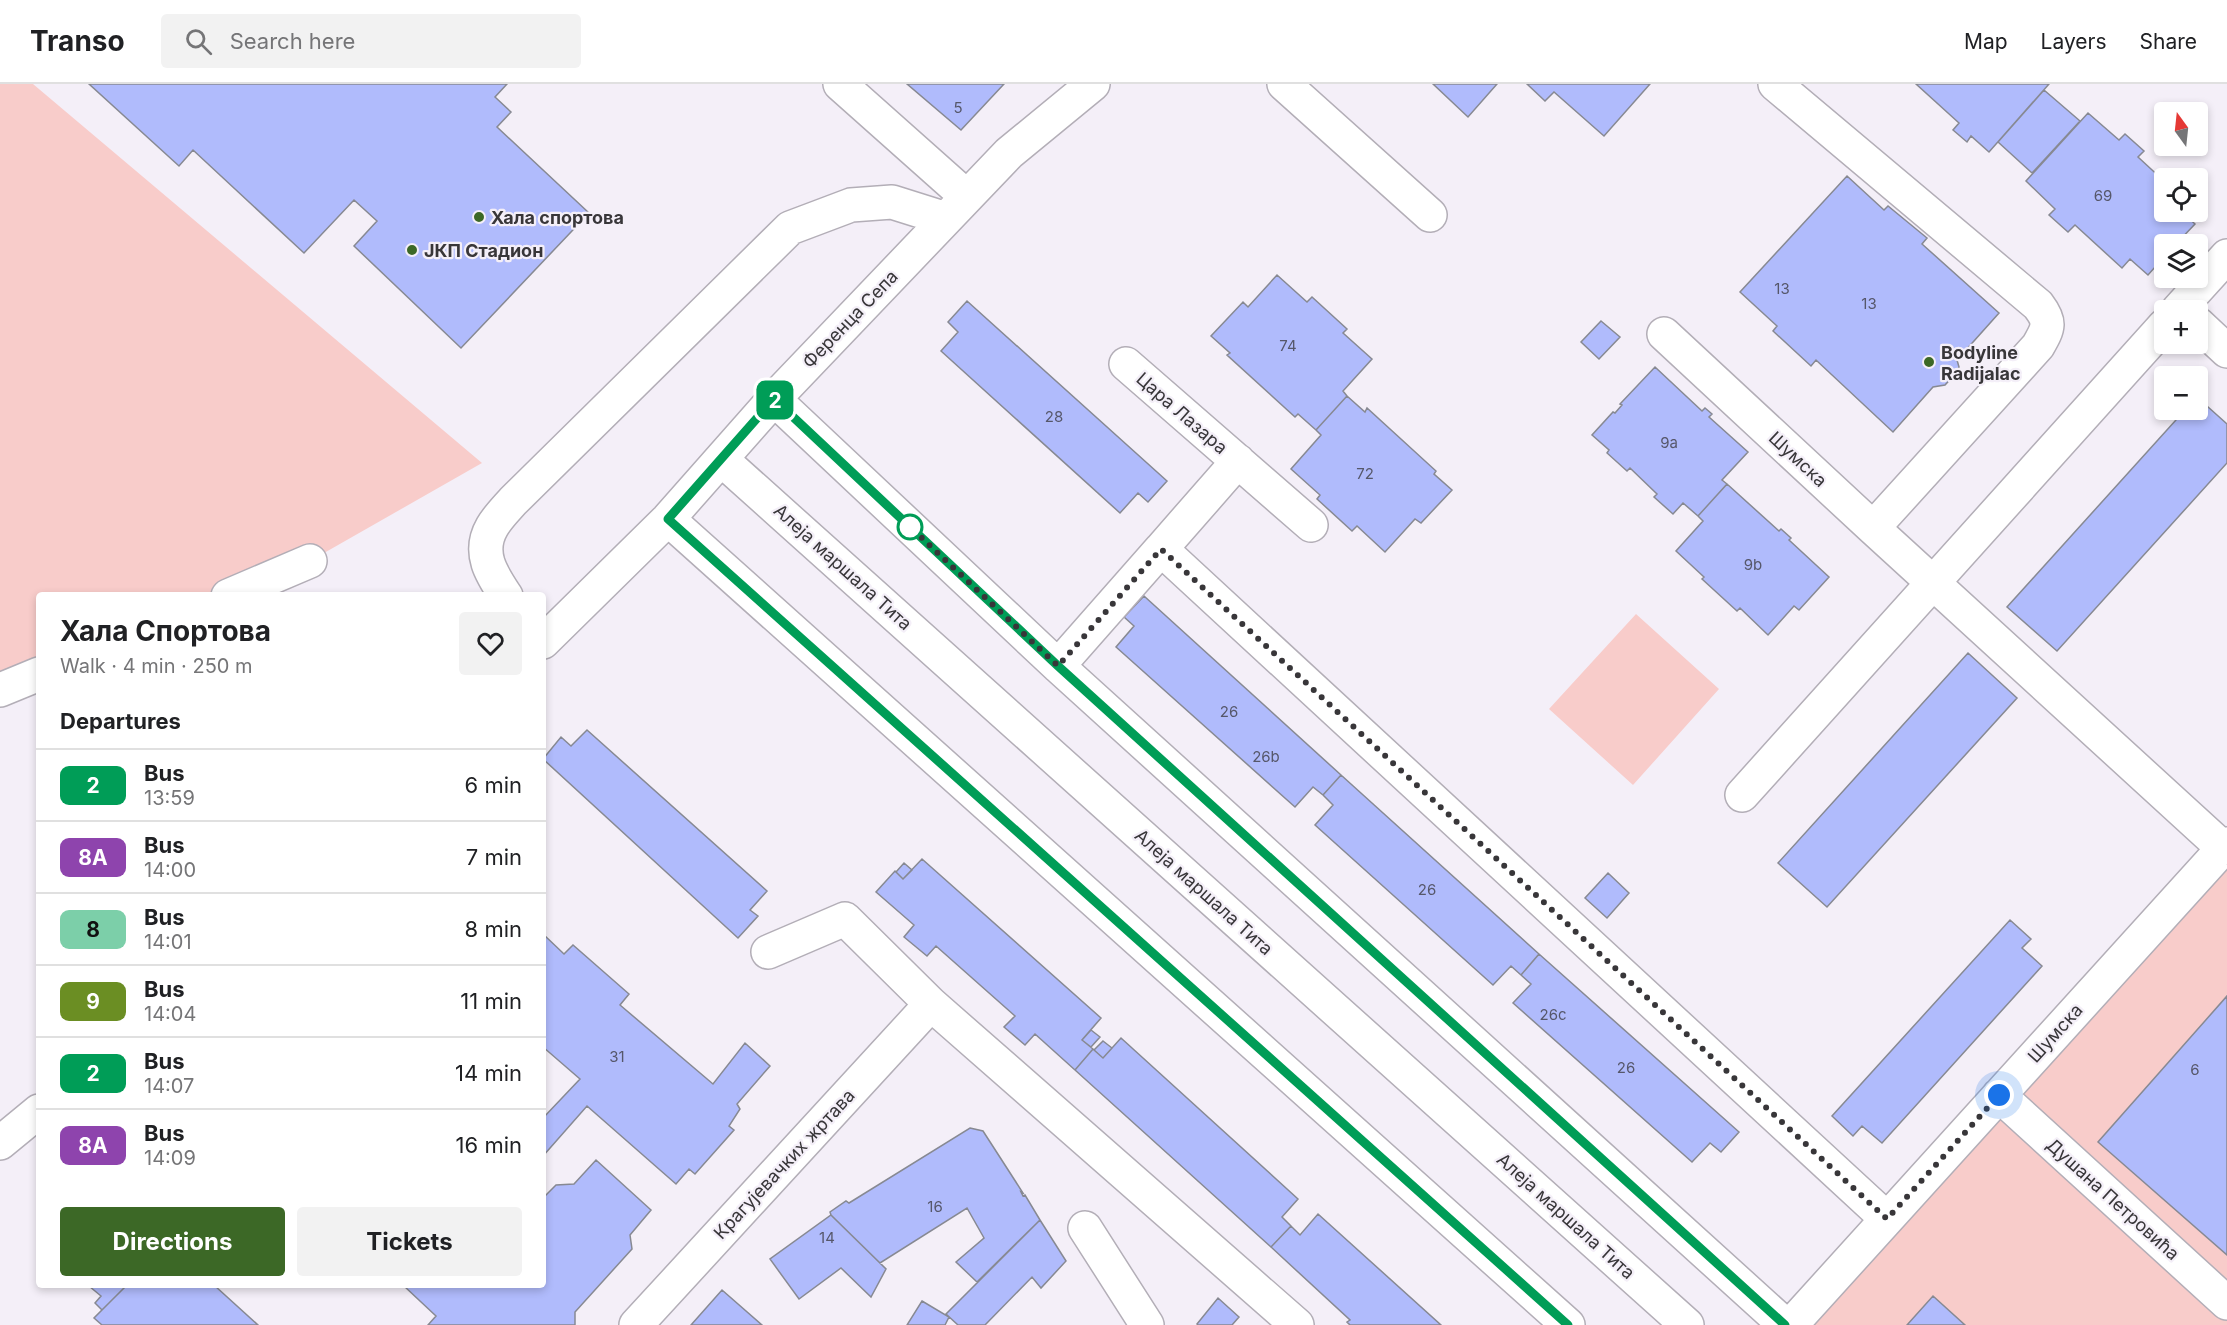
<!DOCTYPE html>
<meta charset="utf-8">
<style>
:root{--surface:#fff;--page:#f2f2f2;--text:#202124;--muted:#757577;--line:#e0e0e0;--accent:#3c6826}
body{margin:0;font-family:Inter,sans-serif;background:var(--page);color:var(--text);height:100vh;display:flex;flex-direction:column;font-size:22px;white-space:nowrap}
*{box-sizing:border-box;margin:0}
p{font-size:20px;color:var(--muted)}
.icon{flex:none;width:33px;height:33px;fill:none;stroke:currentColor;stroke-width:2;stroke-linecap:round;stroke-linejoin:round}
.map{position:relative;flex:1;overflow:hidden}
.panel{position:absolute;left:36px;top:508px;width:510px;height:696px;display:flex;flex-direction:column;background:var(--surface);border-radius:6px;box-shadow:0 3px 9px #0003}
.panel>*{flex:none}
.badge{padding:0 12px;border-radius:9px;font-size:21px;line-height:39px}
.needle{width:39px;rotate:345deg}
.controls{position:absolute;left:2154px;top:18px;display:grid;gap:12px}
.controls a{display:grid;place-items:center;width:54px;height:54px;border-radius:6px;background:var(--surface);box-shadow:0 3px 9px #0003;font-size:30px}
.you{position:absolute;width:30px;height:30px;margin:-15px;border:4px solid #fff;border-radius:50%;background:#1a73e8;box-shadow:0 0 0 9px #1a73e833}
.map>.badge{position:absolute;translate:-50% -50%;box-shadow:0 0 0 3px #fff}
h2{padding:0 24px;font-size:22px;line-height:54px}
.round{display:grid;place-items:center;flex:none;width:63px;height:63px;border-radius:6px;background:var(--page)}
.summary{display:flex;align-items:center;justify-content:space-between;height:102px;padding:0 24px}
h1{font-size:28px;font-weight:700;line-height:45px}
.action{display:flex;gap:12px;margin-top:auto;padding:12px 24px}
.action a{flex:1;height:69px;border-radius:6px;background:var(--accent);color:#fff;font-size:24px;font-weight:700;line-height:69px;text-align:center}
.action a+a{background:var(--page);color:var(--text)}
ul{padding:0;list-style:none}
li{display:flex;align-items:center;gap:18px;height:72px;padding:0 24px;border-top:2px solid var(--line)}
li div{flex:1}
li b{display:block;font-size:22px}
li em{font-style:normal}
li .badge{min-width:66px;font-weight:700;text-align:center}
header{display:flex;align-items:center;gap:36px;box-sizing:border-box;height:84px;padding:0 30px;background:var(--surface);border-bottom:2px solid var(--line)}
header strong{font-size:28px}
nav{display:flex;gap:33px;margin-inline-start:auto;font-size:21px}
.search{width:420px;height:54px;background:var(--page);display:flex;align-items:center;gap:15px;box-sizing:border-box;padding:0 21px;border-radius:6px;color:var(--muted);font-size:22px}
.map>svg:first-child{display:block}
.green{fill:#f8ccca}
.building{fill:#b0bbfc;stroke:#878992;stroke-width:1.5}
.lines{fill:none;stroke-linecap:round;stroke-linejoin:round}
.minor-casing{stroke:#b3aeb7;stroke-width:36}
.minor{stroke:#fff;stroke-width:33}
.line-casing{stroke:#fff;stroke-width:14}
.line{stroke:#009d57;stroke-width:9}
.walk{stroke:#383639;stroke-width:6;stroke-dasharray:0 10.8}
.poi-dot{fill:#3c6826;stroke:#f4eff8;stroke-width:2}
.stop-dot{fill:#fff;stroke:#009d57;stroke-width:3}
.labels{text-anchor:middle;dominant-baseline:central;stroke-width:4.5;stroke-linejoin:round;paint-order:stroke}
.number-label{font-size:15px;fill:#56576a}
.poi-label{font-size:18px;font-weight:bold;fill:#383639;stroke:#f4eff8;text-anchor:start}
.street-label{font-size:18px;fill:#383639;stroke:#f4eff8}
</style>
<header>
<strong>Transo</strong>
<div class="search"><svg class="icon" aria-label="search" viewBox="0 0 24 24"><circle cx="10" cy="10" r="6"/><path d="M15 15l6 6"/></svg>Search here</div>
<nav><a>Map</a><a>Layers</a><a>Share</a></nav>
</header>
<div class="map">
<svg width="2227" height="1241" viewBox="0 0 2227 1241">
<rect width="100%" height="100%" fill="#f4eff8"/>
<path class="green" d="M0 0H33L482 379 310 477 229 511 39 512V592L0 609Z
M1636 530 1719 605 1633 701 1549 625Z
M2227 784V1241H1811Z"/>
<path class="building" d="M89 0H507L495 13 511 28 497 43 589 129 461 264 354 162 377 137 354 116 304 169 193 66 179 82Z
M907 0H1004L961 46Z
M1433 0H1497L1468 33Z
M1527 0H1650L1604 52 1554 8 1545 17Z
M1916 0H2049L1989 68 1971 52 1967 58 1953 46 1959 39Z
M2044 6 2080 37 2032 89 1998 58Z
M2088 29 2119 56 2125 50 2144 67 2138 73 2164 97V128H2182L2195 140 2176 160H2164V173L2148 191 2130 175 2122 184 2075 141 2068 148 2049 131 2055 125 2026 97Z
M1847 92 1884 126 1888 122 1927 154 1922 160 1999 229 1957 276 1959 283 1957 288 1945 301 1933 303 1893 348 1816 276 1811 282 1773 247 1777 242 1740 208Z
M1277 191 1307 218 1312 213 1347 245 1343 249 1372 275 1343 307 1347 312 1316 346 1298 330 1295 333 1227 271 1230 269 1211 252 1243 218 1248 223Z
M967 217 1167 397 1148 418 1138 409 1120 429 941 267 958 248 948 238Z
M1601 237 1620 253 1599 275 1581 258Z
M1655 283 1702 327 1705 324 1712 330 1709 333 1748 368 1722 396 1727 400 1698 432 1683 419 1673 430 1654 413 1657 410 1630 384 1627 387 1607 369 1609 366 1592 351 1613 328 1615 329 1622 321 1620 320Z
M1347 312 1365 328 1367 324 1436 387 1434 390 1452 406 1421 439 1415 435 1385 468 1357 442 1352 447 1317 415 1320 411 1291 385 1321 351 1316 346Z
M2198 314 2227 340V379L2057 567 2007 523 2185 326H2198Z
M1727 400 1779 447 1781 445 1791 454 1789 456 1829 493 1799 526 1794 522 1768 551 1740 524 1737 527 1702 495 1704 493 1676 467 1703 437 1698 432Z
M1144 512 1341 691 1323 711 1313 703 1295 723 1116 563 1134 542 1124 533Z
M1968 569 2017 614 1827 823 1778 779Z
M587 646 767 807 750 826 758 832 738 854 543 675 561 653 571 662Z
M1341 691 1539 870 1521 891 1511 882 1493 901 1315 741 1333 721 1323 711Z
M922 775 1101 934 1082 956 1093 965 1075 986 1035 950 1025 961 1004 943 1015 932 936 862 927 872 904 853 914 841 876 808 895 787 903 795Z
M904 779 912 786 903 795 896 788Z
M1608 789 1629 809 1607 834 1585 814Z
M2010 836 2031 855 2022 864 2042 882 1882 1059 1862 1042 1853 1052 1832 1032Z
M543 850 564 870 573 861 629 910 620 921 713 1000 745 959 770 982 737 1020 740 1025 729 1042 734 1046 695 1090 689 1085 676 1100 587 1022 543 1072V1034L580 995 543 963Z
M1539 870 1739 1048 1721 1068 1710 1059 1692 1078 1513 919 1531 900 1521 891Z
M2227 912V1171L2098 1058Z
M1091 946 1100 953 1091 963 1082 956Z
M1121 954 1298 1115 1282 1133 1291 1142 1271 1163 1075 986 1093 965 1103 974Z
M1103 957 1112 964 1103 974 1094 966Z
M970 1044 983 1047 1023 1109 1021 1108 1023 1112 1025 1111 1040 1136 977 1198 956 1178 984 1154 967 1124 880 1179 831 1131 830 1128 846 1117 849 1119Z
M596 1076 651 1126 630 1151 632 1165 575 1228V1241H428L436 1232 404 1202H543V1114L556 1101 574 1100Z
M1318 1130 1441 1241H1350L1347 1238 1350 1236 1271 1163 1291 1142 1300 1151Z
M831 1131 886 1185 871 1213 841 1184 799 1215 770 1175Z
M1040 1136 1066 1177 1041 1204 1032 1193 985 1241H958L946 1230Z
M89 1202H126L102 1226 95 1219 101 1212Z
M126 1202H215L258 1241H102L94 1234Z
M722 1206 762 1241H691Z
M1933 1212 1965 1241H1907Z
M1218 1214 1239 1233 1232 1241H1198L1197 1240Z
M922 1217 949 1233 945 1241H907Z"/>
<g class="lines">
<defs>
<path id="minor" d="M840 0 967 113
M1284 0 1430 131
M1775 0 2038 221C2051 238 2049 243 2038 262L1873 444
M2178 226 2227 172
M2198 240 2227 267
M1664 250 1873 444 2223 764
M1126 280 1311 441
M774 315 1058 582 1785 1241
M721 375 1687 1241
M1238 377 1161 465 1887 1135
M668 435 1568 1241
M228 512 310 477
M506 512C492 491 477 469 492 443 497 434 506 425 513 417L790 144 851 121 892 118 946 135
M543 558 668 435 774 315 1009 69 1093 0
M1058 582 1161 465
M0 606 39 590
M1742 711 2164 242
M768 868 845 835 931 920 1297 1241
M1999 1011 2227 1219
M0 1059 39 1027
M1085 1144 1147 1241
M636 1241 931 920
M1791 1241 2227 760"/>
</defs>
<use href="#minor" class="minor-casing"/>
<use href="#minor" class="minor"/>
</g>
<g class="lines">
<defs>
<path id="line" d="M1568 1241 668 435 774 315 1058 582 1785 1241"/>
</defs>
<use href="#line" class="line-casing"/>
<use href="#line" class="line"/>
<path class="walk" d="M910 443 908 441 1058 582 1161 465 1887 1135 1999 1011"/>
</g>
<g class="poi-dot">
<circle cx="479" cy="133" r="6"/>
<circle cx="412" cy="166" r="6"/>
<circle cx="1929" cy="278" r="6"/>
</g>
<circle class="stop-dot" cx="910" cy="443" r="12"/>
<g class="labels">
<g class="number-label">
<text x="958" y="23">5</text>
<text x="2103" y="111">69</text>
<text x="1782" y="204">13</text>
<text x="1869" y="219">13</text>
<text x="1288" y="261">74</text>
<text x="1054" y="332">28</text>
<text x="1669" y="358">9a</text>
<text x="1365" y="389">72</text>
<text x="1753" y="480">9b</text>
<text x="1229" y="627">26</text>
<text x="1266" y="672">26b</text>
<text x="1427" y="805">26</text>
<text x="1553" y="930">26c</text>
<text x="617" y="972">31</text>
<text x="1626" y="983">26</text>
<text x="2195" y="985">6</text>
<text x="935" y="1122">16</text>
<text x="827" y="1153">14</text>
</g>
<g class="poi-label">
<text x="491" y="133">Хала спортова</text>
<text x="424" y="166">ЈКП Стадион</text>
<text x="1941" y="268">Bodyline<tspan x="1941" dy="21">Radijalac</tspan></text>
</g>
<g class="street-label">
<text transform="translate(850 235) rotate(-46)">Ференца Сепа</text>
<text transform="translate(1182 329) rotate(41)">Цара Лазара</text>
<text transform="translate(1798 375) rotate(43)">Шумска</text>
<text transform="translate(843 483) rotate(42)">Алеја маршала Тита</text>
<text transform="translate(1204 808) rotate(42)">Алеја маршала Тита</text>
<text transform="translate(2055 949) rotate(-48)">Шумска</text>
<text transform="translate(784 1080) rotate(-47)">Крагујевачких жртава</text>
<text transform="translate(2113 1115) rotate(42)">Душана Петровића</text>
<text transform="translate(1566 1132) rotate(42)">Алеја маршала Тита</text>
</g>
</g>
</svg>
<div class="controls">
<a><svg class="needle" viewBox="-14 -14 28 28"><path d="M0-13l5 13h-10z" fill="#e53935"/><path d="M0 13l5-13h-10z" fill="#757577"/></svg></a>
<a><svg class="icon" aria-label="locate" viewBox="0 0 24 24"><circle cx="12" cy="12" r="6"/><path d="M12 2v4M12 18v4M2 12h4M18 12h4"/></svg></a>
<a><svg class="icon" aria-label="layers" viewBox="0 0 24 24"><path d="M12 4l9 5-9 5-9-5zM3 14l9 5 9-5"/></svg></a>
<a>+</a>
<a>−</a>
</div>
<div class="you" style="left:1999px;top:1011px"></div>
<b class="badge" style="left:775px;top:316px;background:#009d57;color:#fff">2</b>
<section class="panel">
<div class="summary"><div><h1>Хала Спортова</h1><p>Walk · 4 min · 250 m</p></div><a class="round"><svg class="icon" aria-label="heart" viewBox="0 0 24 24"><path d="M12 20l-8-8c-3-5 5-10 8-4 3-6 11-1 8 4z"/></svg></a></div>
<h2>Departures</h2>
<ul>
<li><span class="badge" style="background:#009d57;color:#fff">2</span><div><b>Bus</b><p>13:59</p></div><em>6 min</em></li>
<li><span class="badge" style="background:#8e44ad;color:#fff">8A</span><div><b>Bus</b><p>14:00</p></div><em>7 min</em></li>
<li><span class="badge" style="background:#7ccfa9;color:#111">8</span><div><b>Bus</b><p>14:01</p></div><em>8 min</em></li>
<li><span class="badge" style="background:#6b8e23;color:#fff">9</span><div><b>Bus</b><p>14:04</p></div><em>11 min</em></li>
<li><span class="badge" style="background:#009d57;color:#fff">2</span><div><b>Bus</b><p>14:07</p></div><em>14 min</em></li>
<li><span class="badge" style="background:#8e44ad;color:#fff">8A</span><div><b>Bus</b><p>14:09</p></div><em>16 min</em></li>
</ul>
<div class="action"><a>Directions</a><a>Tickets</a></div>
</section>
</div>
